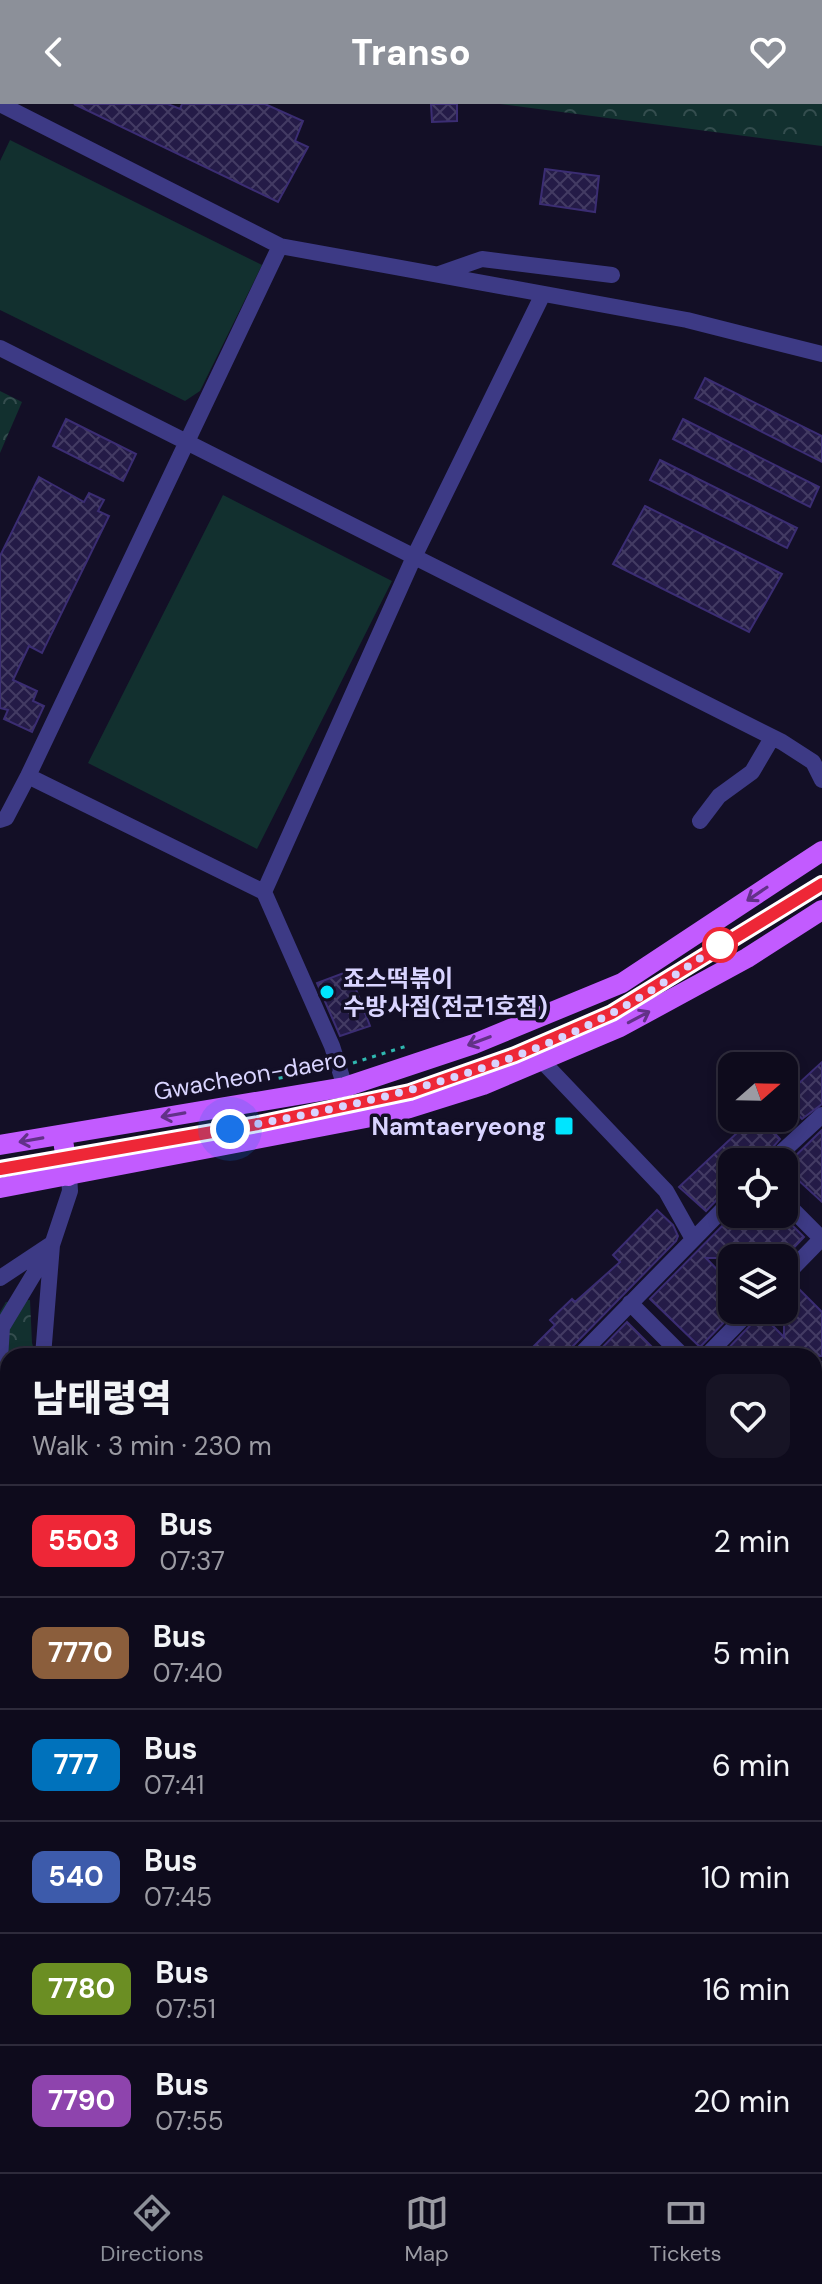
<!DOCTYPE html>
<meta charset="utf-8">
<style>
:root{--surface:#0e0b1c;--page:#171425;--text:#f1f3f6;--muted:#9b9ba3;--line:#2e2b3b;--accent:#8c9099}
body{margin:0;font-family:"DM Sans","Noto Sans KR",sans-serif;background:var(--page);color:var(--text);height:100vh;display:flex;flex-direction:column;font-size:30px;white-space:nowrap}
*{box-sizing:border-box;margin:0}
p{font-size:26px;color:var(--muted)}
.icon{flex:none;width:44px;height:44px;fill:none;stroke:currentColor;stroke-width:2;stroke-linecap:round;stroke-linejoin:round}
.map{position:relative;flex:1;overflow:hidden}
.panel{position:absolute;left:0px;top:1244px;width:822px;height:824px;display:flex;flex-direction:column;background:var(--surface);border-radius:24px 24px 0 0;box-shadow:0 4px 12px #0003,0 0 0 2px var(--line)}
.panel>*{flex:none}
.badge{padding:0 16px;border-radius:12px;font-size:28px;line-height:52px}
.needle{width:52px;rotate:70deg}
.tools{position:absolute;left:718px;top:948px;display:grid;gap:16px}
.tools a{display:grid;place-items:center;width:80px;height:80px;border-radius:16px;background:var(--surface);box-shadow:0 4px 12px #0003,0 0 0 2px var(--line);font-size:40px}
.you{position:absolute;width:40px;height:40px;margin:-20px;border:6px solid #fff;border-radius:50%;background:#1a73e8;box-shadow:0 0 0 12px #1a73e833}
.map>.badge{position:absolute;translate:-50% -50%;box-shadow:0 0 0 4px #fff}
.round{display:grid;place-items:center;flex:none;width:84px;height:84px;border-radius:16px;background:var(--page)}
.overview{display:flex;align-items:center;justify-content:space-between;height:136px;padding:0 32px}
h1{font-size:38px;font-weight:800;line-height:60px}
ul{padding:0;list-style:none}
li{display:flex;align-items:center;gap:24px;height:112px;padding:0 32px;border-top:2px solid var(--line)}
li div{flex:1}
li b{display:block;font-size:30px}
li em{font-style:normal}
li .badge{min-width:88px;font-weight:700;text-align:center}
header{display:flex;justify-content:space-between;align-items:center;height:104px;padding:0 32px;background:var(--accent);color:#fff;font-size:36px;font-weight:800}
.tabs{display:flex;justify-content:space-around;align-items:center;height:112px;border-top:2px solid var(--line);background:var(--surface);font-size:22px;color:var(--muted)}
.tabs a{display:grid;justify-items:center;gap:4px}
.tabs .on{color:var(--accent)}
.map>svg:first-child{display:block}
.grass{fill:#12302f}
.forest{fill:url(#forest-crowns)}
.building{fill:url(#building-cross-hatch);stroke:#3b2d73;stroke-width:2}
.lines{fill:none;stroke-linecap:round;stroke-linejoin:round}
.path{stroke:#2fb8b0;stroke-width:3;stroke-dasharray:4 6;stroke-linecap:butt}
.minor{stroke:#3d3a85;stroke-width:16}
.major{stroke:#c25bff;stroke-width:20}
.oneway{stroke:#623188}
.line-casing{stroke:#fff;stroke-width:18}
.line{stroke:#ee2737;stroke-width:12}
.walk{stroke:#d9d4ff;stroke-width:8;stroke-dasharray:0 14.4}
.stop-dot{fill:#fff;stroke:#ee2737;stroke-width:4}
.poi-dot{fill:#00e5ff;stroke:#130f26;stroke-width:3}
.labels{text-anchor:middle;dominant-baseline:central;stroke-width:7;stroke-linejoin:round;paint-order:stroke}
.poi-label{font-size:24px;font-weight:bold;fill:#d9d4ff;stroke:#130f26;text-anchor:start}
.street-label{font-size:24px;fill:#d9d4ff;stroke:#130f26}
</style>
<header><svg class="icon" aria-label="back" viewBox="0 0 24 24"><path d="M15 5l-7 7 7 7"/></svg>Transo<svg class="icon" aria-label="heart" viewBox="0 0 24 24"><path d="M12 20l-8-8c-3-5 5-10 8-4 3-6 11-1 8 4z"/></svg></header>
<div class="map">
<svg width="822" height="2068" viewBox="0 0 822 2068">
<defs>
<pattern id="forest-crowns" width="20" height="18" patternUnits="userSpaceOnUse" patternTransform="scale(2)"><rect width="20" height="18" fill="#12302f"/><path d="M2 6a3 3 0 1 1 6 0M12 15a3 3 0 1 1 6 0" fill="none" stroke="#344d4e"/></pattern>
<pattern id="building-cross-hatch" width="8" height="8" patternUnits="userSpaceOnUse" patternTransform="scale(2)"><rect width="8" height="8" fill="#241b47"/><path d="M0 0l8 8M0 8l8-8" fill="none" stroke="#433b63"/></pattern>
</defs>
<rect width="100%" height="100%" fill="#130f26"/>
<path class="grass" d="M10 36 262 161 200 287 185 297 0 206V57Z
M223 391 392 477 257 745 88 659Z
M8 1731V1829L0 1828V1822Z"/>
<path class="forest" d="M500 0H822V42Z
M0 287 22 298 0 349Z
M30 1196 32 1239 36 1252H8V1525L0 1534V1208L6 1198Z
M822 1674V2036L814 2035V1679Z
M0 1969 8 1972V2060H373L377 2068H0Z
M477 2060H543L544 2062 538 2068H478Z"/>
<path class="building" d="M74 0H168L180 5 182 0H265L303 17 295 37 308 43 278 98Z
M431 0H457V17L432 18Z
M545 65 599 72 595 108 540 100Z
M705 274 822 332V358L695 294Z
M66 315 136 350 123 377 53 342Z
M683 315 819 383 810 403 673 335Z
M660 356 797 424 787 444 650 376Z
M39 373 84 398 89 389 104 396 98 407 109 412 42 549 29 542 13 576 37 587 33 597 44 602 32 628 4 615 8 606 0 604V452Z
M645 402 782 470 749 528 613 460Z
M349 867 370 922 340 932 317 879Z
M822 958V1000L802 1015 797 1010 793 1014 790 1010 784 1015V993Z
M753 1014H761L780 1035 760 1058H732V1080L706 1107 679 1083Z
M822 1026V1098L784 1063Z
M657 1106 673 1121 678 1132 676 1137 571 1244 568 1252H524L555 1221 550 1216 572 1195 575 1198 620 1158 613 1151Z
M734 1110H781L804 1133 784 1154H706L732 1181V1206H736L700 1243 650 1195Z
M793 1179 822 1208V1252H721L761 1210 784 1233V1187Z
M627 1218 652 1243 660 1252H594Z"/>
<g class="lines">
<path class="path" d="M353 959 410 941
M259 978 326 965"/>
<path class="minor" d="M0 0 280 142 687 216 822 250
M439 170 482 155 612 171
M0 244 782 638 813 658 822 676
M28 672 264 788 332 942 345 983
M0 716 6 714 28 672 280 142
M700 717 719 692 752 668 772 634
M264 788 414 453 543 190
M543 958 666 1087 693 1135
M771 1058 822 1011
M0 1065 258 1020 410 988 515 951 612 909 822 780
M784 1097 822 1135
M784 1173 822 1134
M0 1174 50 1141
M630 1199 683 1252
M43 1252 52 1141 70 1087 69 1072
M579 1252 732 1096
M706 1252 751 1206
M0 1254 4 1281
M0 1255 2 1223 49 1145
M814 1273 822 1265
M814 1394 822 1386"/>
<path class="major" d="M62 1031 69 1072
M0 1041 345 983 474 940 622 879 822 747
M0 1084 397 1008 483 981 620 923 747 854 822 806"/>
</g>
<defs><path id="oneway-shaft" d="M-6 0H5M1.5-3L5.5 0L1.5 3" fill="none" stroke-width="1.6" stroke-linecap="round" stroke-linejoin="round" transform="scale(2)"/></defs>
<g class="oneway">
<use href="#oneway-shaft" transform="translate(757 790) rotate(146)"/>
<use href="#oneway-shaft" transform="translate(639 913) rotate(-28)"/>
<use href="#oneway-shaft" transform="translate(479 937) rotate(159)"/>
<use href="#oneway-shaft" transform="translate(173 1011) rotate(170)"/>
<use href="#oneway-shaft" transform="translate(31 1036) rotate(170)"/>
</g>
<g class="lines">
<defs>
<path id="line" d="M0 1065 258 1020 410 988 515 951 612 909 822 780"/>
</defs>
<use href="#line" class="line-casing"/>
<use href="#line" class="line"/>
<path class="walk" d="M230 1025C361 1001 493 972 612 909 649 890 685 864 720 841"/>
</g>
<circle class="stop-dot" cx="720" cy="841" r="16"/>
<g class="poi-dot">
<circle cx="327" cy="888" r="8"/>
<rect x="554" y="1012" width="20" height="20" rx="4"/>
</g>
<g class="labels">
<g class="poi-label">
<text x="343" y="874">죠스떡볶이<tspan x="343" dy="28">수방사점(전군1호점)</tspan></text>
<text x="546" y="1022" text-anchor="end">Namtaeryeong</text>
</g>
<g class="street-label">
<text transform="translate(250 971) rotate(-10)">Gwacheon-daero</text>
</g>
</g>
</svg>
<div class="tools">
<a><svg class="needle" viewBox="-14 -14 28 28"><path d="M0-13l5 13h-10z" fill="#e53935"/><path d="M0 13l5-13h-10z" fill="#9b9ba3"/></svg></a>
<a><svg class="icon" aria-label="locate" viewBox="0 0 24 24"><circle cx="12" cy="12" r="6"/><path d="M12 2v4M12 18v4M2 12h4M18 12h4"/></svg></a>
<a><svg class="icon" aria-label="layers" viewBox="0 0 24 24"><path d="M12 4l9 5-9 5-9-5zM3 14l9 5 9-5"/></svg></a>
</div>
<div class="you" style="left:230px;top:1025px"></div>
<section class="panel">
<div class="overview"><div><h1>남태령역</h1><p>Walk · 3 min · 230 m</p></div><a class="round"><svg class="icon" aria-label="heart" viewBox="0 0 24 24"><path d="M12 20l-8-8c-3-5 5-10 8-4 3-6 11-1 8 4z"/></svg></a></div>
<ul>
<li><span class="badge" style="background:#ee2737;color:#fff">5503</span><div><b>Bus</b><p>07:37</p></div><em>2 min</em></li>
<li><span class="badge" style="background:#8b5e3c;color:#fff">7770</span><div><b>Bus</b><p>07:40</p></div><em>5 min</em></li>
<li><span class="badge" style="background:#0072bc;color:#fff">777</span><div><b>Bus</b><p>07:41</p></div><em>6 min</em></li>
<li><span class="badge" style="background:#3d5bab;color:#fff">540</span><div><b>Bus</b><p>07:45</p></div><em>10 min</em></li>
<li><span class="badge" style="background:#6b8e23;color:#fff">7780</span><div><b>Bus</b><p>07:51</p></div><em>16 min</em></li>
<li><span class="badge" style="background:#8e44ad;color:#fff">7790</span><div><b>Bus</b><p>07:55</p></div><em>20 min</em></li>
</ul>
</section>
</div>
<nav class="tabs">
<a class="on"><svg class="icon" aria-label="directions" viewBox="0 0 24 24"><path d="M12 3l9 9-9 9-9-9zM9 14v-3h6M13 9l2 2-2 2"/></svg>Directions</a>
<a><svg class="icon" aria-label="map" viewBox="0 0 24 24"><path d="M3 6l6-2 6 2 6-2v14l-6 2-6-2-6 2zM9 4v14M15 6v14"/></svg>Map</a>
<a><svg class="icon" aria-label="tickets" viewBox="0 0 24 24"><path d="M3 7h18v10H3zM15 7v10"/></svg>Tickets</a>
</nav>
